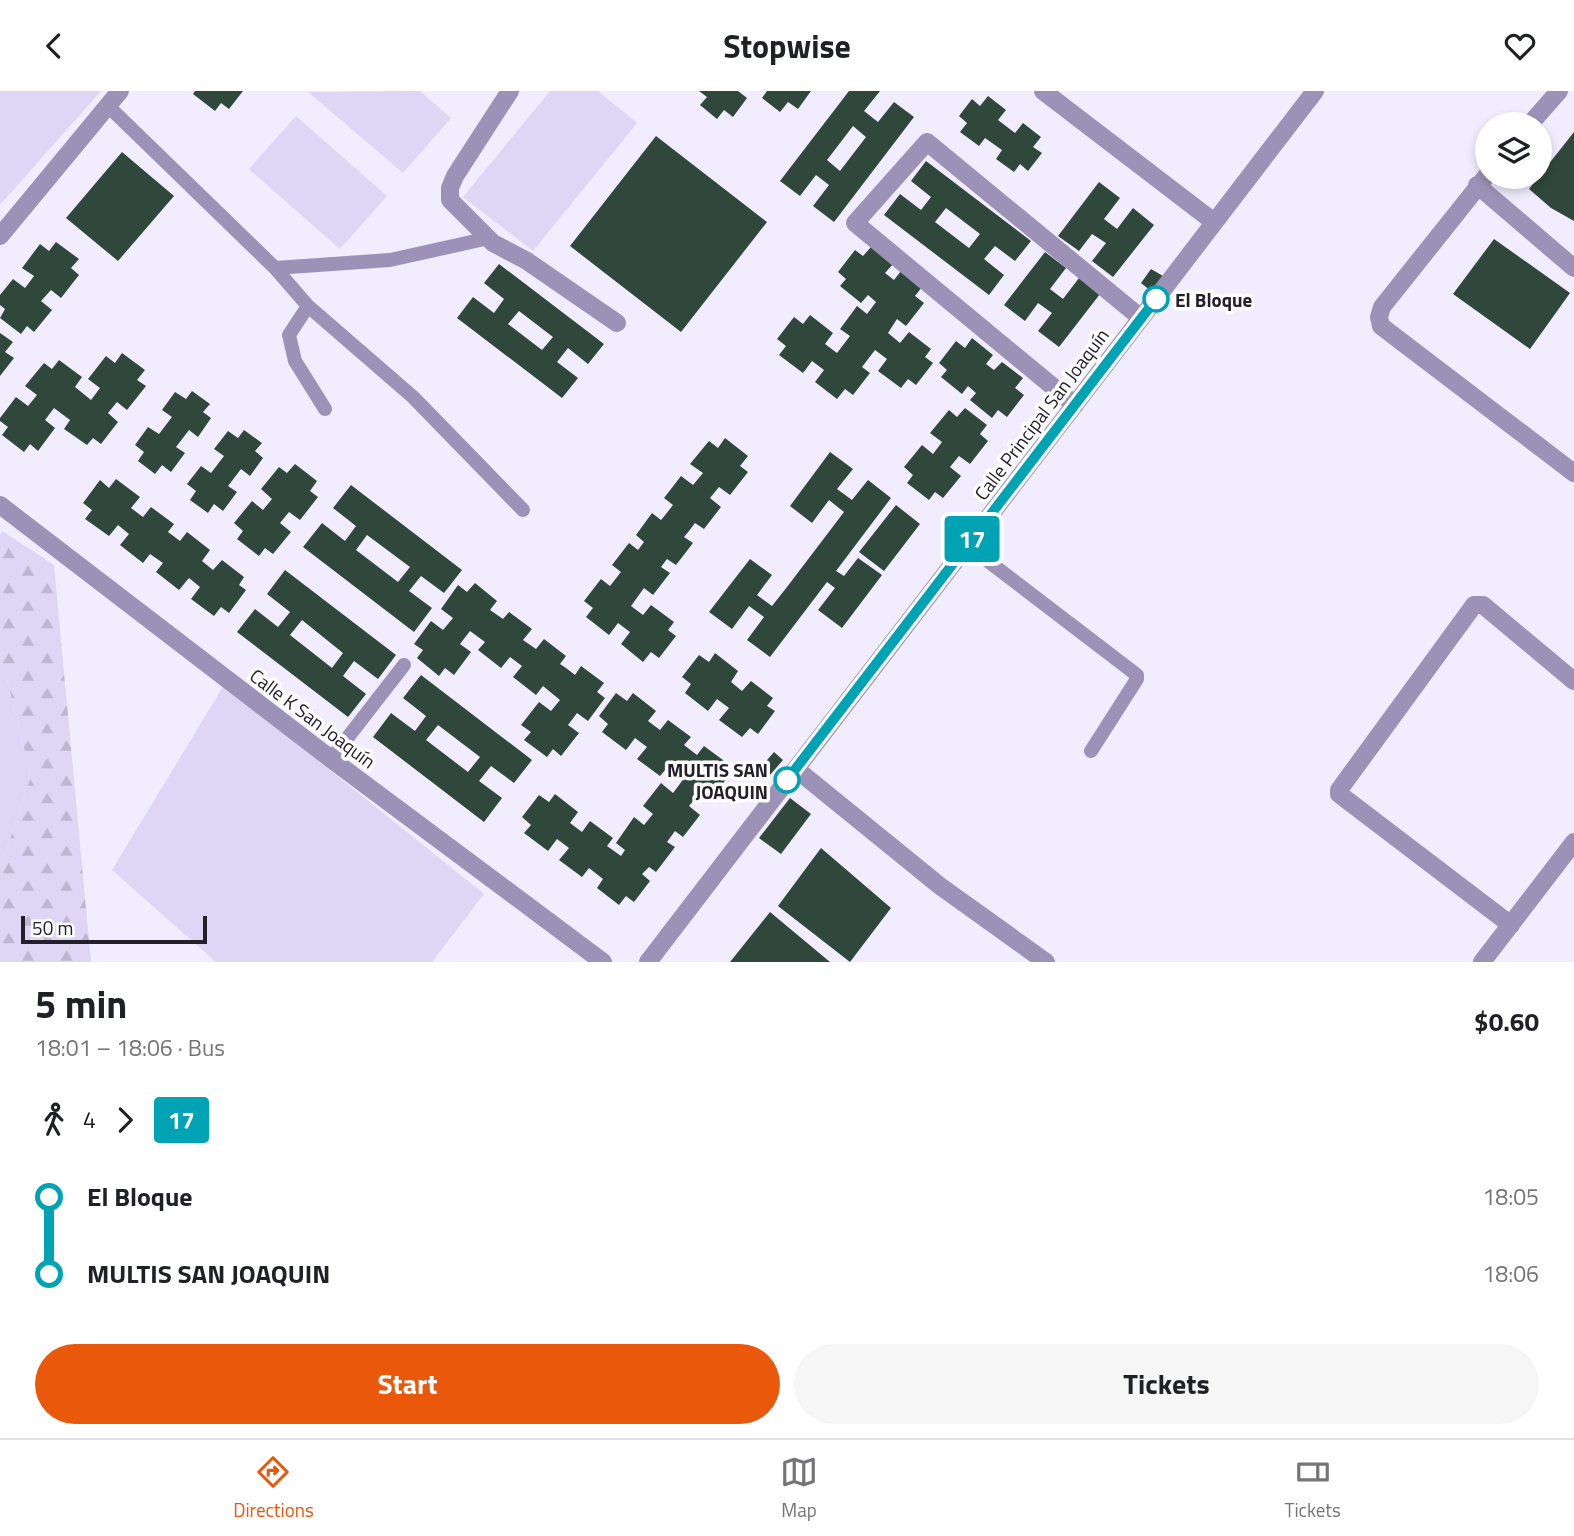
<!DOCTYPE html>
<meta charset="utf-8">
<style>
:root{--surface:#fff;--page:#f6f6f6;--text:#202124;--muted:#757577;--line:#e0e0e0;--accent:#ea580c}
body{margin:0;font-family:"Titillium Web",sans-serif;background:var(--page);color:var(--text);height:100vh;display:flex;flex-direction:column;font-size:26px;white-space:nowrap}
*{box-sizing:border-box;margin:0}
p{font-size:23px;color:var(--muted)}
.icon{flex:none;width:38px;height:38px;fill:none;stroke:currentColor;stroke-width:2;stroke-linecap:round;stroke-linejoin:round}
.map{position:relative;height:871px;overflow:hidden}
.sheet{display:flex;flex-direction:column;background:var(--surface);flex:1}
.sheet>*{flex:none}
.badge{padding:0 14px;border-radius:5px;font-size:24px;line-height:46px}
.fabs{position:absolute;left:1475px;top:21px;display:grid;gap:14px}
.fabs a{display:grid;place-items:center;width:77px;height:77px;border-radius:50%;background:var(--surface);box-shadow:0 4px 10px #0003;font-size:35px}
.scale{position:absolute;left:21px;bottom:18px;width:186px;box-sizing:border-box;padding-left:7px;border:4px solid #23202a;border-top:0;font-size:19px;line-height:24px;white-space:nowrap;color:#23202a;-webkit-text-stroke:5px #fdfdfd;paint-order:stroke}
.map>.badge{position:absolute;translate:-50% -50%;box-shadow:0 0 0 4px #fff}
.legs{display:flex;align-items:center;gap:10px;height:77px;padding:0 35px;font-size:23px}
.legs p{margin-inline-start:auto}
.overview{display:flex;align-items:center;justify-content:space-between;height:119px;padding:0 35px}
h1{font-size:38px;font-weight:700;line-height:52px}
.action{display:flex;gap:14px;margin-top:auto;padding:14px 35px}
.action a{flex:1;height:80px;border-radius:42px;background:var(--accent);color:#fff;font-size:28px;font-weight:700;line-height:80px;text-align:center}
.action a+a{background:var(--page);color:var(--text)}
ul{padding:0 35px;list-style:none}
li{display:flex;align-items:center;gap:24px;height:77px;font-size:26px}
li i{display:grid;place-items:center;width:10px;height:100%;margin:0 9px;background:currentColor}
li i::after{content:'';width:18px;height:18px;margin:-9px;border:5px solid;border-radius:50%;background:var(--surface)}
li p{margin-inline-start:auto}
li:first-child i{background:linear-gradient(#0000 50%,currentColor 0)}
li:last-child i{background:linear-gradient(currentColor 50%,#0000 0)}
header{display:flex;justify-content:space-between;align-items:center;height:91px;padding:0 35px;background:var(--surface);font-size:32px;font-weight:700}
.menu{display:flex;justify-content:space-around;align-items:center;height:98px;border-top:2px solid var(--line);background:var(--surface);font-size:19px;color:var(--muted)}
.menu a{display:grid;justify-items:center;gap:4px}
.menu .on{color:var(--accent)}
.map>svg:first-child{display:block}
.grass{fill:#ded6f4}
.forest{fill:url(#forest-firs)}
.building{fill:#2f483b;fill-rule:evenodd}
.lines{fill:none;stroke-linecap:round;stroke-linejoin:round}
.lane{stroke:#9c92b7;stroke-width:14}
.street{stroke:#9c92b7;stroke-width:18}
.line-1-casing{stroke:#fff;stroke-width:16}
.line-1{stroke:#00a3b4;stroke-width:10}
.stop-1-dot{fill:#fff;stroke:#00a3b4;stroke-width:3.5}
.labels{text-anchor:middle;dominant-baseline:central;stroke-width:7;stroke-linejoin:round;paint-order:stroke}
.stop-label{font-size:19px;font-weight:bold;fill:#23202a;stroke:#fdfdfd;text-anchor:start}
.street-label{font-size:19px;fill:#23202a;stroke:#fdfdfd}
</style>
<header><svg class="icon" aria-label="back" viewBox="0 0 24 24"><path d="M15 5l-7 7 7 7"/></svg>Stopwise<svg class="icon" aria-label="heart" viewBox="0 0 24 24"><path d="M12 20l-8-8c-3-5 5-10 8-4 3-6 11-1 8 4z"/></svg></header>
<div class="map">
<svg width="1574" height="871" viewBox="0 0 1574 871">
<defs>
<pattern id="forest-firs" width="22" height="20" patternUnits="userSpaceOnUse" patternTransform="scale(1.75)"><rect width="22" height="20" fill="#ded6f4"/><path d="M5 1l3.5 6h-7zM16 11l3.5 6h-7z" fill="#beb7d1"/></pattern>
</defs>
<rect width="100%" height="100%" fill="#f1edfe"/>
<path class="grass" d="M0 0H101L0 114Z
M420 0 451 27 403 82 308 1Z
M550 0H598L637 32 533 160 463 106Z
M296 25 387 105 340 158 249 78Z
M0 560 31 685 0 778Z
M224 594 484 803 432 871H216L112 779Z"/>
<path class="forest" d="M2 440 54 474 91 871H0V778L31 685 0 560V444Z"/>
<path class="building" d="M195 0H243L229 18 221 12 215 20 193 3Z
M699 0H738L747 7 733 26 724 19 717 28 700 14 707 6Z
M767 0H811L798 18 788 11 780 21 762 7Z
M849 0H880L864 20 878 31 894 11 914 26 834 131 813 115 829 94 816 84 800 105 780 90ZM853 35 866 46 840 80 827 69Z
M988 5 1006 19 998 29 1015 42 1023 32 1041 46 1033 56 1042 62 1028 80 1020 73 1014 81 996 68 1002 59 985 47 979 55 960 41 967 32 959 25 972 8 980 15Z
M1574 41V130L1551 117 1529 98Z
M656 45 767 131 681 241 570 155Z
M122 61 174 105 118 170 66 127Z
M926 70 1031 150 1015 170 995 155 984 168 1004 184 989 204 884 124 900 103 921 119 931 106 911 90ZM946 117 980 143 969 157 935 131Z
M1099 91 1120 107 1104 128 1117 138 1133 117 1154 134 1113 186 1092 170 1106 152 1092 143 1079 160 1058 145Z
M1494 148 1570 202 1530 258 1453 203Z
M56 151 79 168 71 177 79 184 61 207 51 199 41 210 52 219 34 241 27 235 21 243 0 227 5 218 0 214V204L13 188 25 197 34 185 22 177 40 153 49 160Z
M871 156 893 173 885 182 894 189 901 180 922 196 915 205 924 212 906 235 897 228 888 242 900 252 909 241 931 258 925 266 933 272 916 294 908 288 901 297 878 280 887 268 875 259 862 276 870 282 853 304 845 298 837 308 815 291 824 279 812 270 803 282 779 264 786 255 777 248 794 226 803 233 810 224 833 242 825 253 837 262 850 245 840 238 857 215 867 223 876 211 868 204 861 212 840 195 846 188 838 181 855 159 863 165Z
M1045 161 1066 177 1050 198 1063 208 1079 187 1100 203 1059 256 1038 240 1052 222 1038 212 1025 230 1004 214Z
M499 173 604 253 588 273 568 257 557 271 578 287 562 307 457 227 473 206 494 222 504 208 484 192ZM519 220 553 246 542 259 508 233Z
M1151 178 1163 185 1151 200 1141 192Z
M0 242 13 251 5 261 14 267 0 285Z
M972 247 993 264 986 273 994 279 1002 271 1023 287 1015 297 1024 304 1007 326 998 319 992 327 970 309 976 302 968 295 962 303 941 286 947 279 939 272 956 250 965 257Z
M122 262 145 279 137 289 146 295 127 319 117 311 108 322 118 331 101 353 93 347 87 354 64 338 70 329 54 317 45 329 55 337 38 360 30 353 24 361 2 344 8 336 0 330V327L16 306 28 315 37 304 25 295 44 272 52 278 59 269 82 286 75 296 91 309 100 297 88 288 106 265 115 272Z
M192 300 210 313 203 321 211 327 198 346 189 339 176 356 185 362 171 381 162 374 155 383 138 370 144 361 135 354 148 336 159 343 172 326 162 319 175 301 186 308Z
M965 317 987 334 980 343 988 350 970 373 959 365 950 376 961 385 943 407 935 401 929 409 907 392 913 384 904 376 922 354 933 363 942 351 930 342 949 319 957 326Z
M244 339 262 352 255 360 263 367 250 385 241 378 228 395 237 401 223 420 214 413 208 422 190 409 196 400 187 393 201 375 211 382 224 365 214 358 228 340 238 347Z
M725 347 748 365 740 375 748 381 730 404 719 396 710 407 721 416 704 438 695 432 689 440 684 446 693 452 676 474 667 468 661 476 670 482 653 504 644 497 631 515 643 524 651 514 674 531 668 539 676 545 659 567 651 561 643 571 621 553 630 541 618 532 609 544 586 526 593 517 584 510 601 488 610 495 621 481 612 474 629 452 638 459 644 451 636 444 652 422 661 429 666 423 673 414 664 407 681 385 693 394 703 382 690 373 709 350 718 357Z
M830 361 853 378 837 398 852 409 868 389 891 407 836 480 844 485 858 467 882 484 842 537 818 519 835 497 827 491 770 566 747 549 764 526 749 515 732 538 709 521 750 468 772 484 757 504 772 515 787 496 844 421 829 409 812 432 790 415Z
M295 373 317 390 310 400 318 406 300 429 289 421 280 432 291 441 273 463 265 457 259 465 237 448 243 440 234 432 252 410 263 419 272 408 261 398 279 376 287 382Z
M116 388 140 406 131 417 143 426 151 416 174 433 168 441 180 450 187 441 210 459 202 470 213 479 222 469 244 486 239 494 246 499 229 522 221 516 214 525 191 508 200 496 189 487 179 499 156 481 163 472 150 463 143 472 120 454 129 443 118 434 109 445 85 428 92 419 83 412 100 389 109 397Z
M351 394 462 479 444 502 421 485 409 500 432 517 414 541 303 456 322 432 345 450 356 435 333 417ZM367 444 410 476 398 491 356 459Z
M896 414 920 433 884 480 859 461Z
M285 479 396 564 378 588 354 570 343 585 366 603 348 626 237 541 255 518 278 536 290 521 267 503ZM302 529 343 562 332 577 290 544Z
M475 492 497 510 490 519 503 528 509 521 532 538 523 549 536 558 544 548 566 565 560 573 566 577 575 584 581 575 604 592 597 601 605 607 588 630 577 622 568 634 579 642 561 665 553 658 547 666 524 649 531 641 521 634 539 611 551 620 560 609 543 595 536 604 513 586 522 575 510 566 501 577 478 559 485 551 470 540 460 553 471 561 454 584 445 577 439 585 417 567 423 559 414 553 431 530 443 539 453 527 441 518 458 494 467 501Z
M715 562 738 580 731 591 742 600 751 590 773 607 767 615 775 620 758 643 750 637 742 646 719 629 729 617 717 608 708 620 685 602 691 593 682 586 699 564 709 571Z
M421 584 532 669 514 692 491 675 479 690 502 707 484 731 373 646 391 622 415 640 426 625 403 607ZM438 634 480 666 468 681 426 649Z
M616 602 627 610 633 602 656 620 648 630 660 639 668 629 691 646 684 654 697 664 704 655 727 672 720 682 727 687 709 711 699 703 689 715 700 724 683 746 675 740 667 751 675 756 656 781 649 776 642 783 650 790 634 811 626 805 619 814 597 797 603 788 589 777 582 786 559 769 569 757 557 748 548 760 524 742 531 734 522 726 539 704 549 711 555 703 578 721 570 732 582 741 590 730 613 747 607 755 621 765 625 759 616 752 634 726 644 734 653 723 643 715 661 692 673 702 682 690 666 678 660 685 637 668 647 656 635 647 626 659 602 641 608 633 599 625Z
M774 661 783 669 770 684 761 676Z
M790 707 811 723 781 763 759 747Z
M821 757 891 817 850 871 778 815Z
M770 821 830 871H730Z"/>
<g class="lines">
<path class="lane" d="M107 14 275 177 308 215 413 306 523 419
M275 177 390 169 489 147
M308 215 289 244 295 270 325 318
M967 454 1137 584V588L1091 660
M331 668 404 574"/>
<path class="street" d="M510 0 455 85 450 97V109L493 152 527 170 617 232
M1043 0 1214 131
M1530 33 1559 0
M1488 83 1382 216 1379 226 1381 235 1574 382
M1477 94 1574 177
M0 145 120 0
M1075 314 855 132 927 51 1141 227
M0 414 331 668 603 871
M796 678 940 795 1046 871
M1511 834 1339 703V699L1474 514H1483L1574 590
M648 871 1315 0
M1482 871 1574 751"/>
</g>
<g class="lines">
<defs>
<path id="line-1" d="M787 689 1156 208"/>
</defs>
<use href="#line-1" class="line-1-casing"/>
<use href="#line-1" class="line-1"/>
</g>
<g class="stop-1-dot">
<circle cx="1156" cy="208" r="12"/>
<circle cx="787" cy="689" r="12"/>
</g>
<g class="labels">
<g class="stop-label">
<text x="1175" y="208">El Bloque</text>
<text x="768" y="678" text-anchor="end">MULTIS SAN<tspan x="768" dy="22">JOAQUIN</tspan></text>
</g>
<g class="street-label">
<text transform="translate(1041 323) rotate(-53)">Calle Principal San Joaquín</text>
<text transform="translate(313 627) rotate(37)">Calle K San Joaquín</text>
</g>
</g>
</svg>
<div class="fabs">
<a><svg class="icon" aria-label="layers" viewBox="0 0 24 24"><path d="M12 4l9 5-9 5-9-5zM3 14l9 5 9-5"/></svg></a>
</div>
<div class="scale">50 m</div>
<b class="badge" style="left:972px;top:448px;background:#00a3b4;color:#fff">17</b>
</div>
<section class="sheet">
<div class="overview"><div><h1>5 min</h1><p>18:01 – 18:06 · Bus</p></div><b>$0.60</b></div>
<div class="legs"><svg class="icon" aria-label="walk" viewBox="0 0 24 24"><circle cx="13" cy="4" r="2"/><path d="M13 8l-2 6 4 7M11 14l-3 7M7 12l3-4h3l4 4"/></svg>4<svg class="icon" aria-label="forward" viewBox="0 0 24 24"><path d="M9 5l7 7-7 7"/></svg><b class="badge" style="background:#00a3b4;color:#fff">17</b></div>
<ul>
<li><i style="color:#00a3b4"></i><b>El Bloque</b><p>18:05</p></li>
<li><i style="color:#00a3b4"></i><b>MULTIS SAN JOAQUIN</b><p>18:06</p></li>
</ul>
<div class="action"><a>Start</a><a>Tickets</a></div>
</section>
<nav class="menu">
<a class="on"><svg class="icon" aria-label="directions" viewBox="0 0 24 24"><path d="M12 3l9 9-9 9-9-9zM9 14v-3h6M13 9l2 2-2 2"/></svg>Directions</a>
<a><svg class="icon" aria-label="map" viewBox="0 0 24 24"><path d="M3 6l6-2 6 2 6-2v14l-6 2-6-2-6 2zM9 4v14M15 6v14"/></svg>Map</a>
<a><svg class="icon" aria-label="tickets" viewBox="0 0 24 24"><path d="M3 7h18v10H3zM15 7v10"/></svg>Tickets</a>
</nav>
